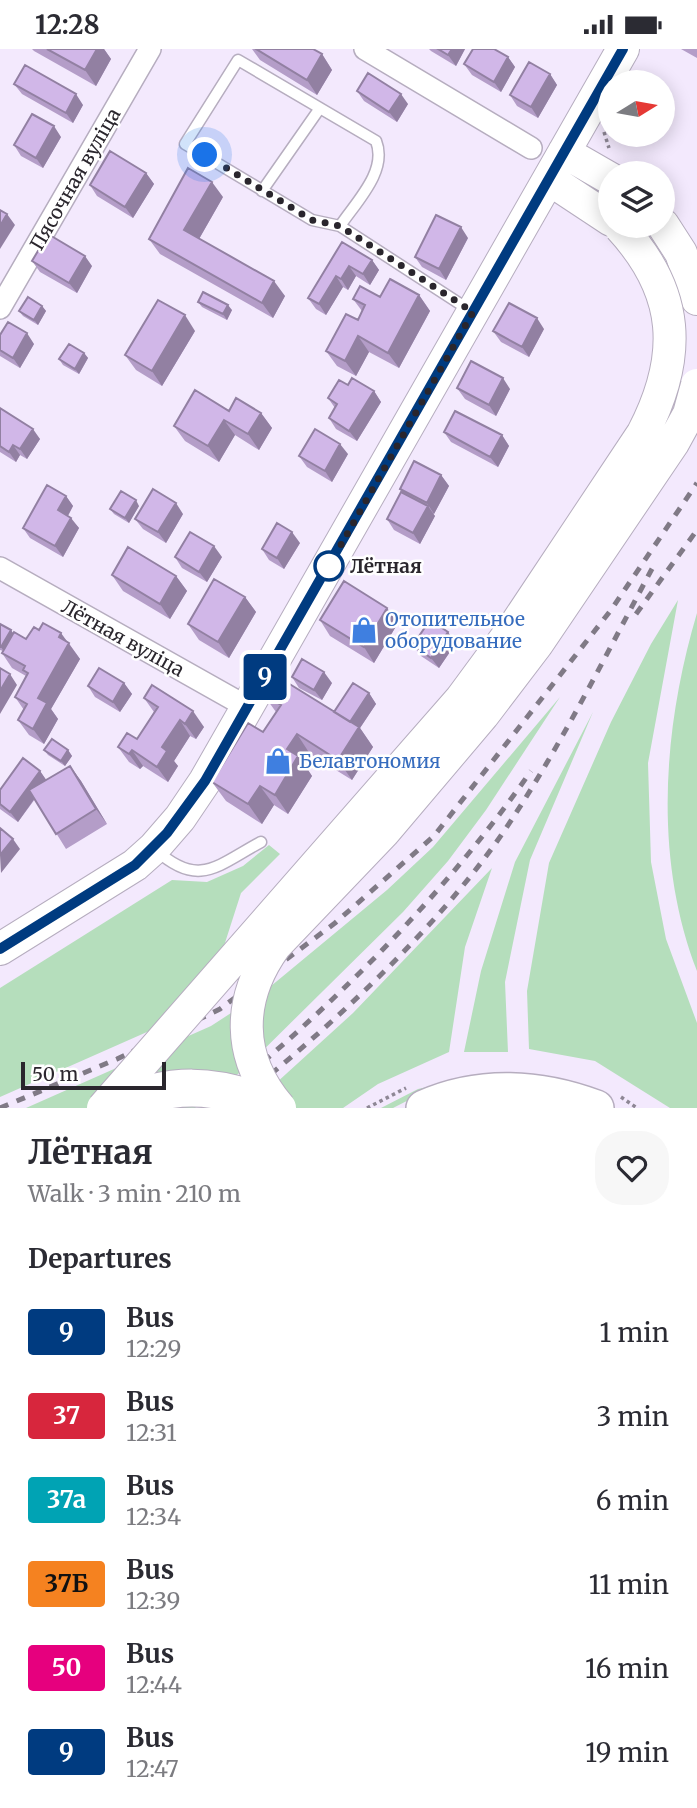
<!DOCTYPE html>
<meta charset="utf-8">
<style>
:root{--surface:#fff;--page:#f7f7f7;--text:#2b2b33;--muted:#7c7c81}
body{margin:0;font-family:Merriweather,serif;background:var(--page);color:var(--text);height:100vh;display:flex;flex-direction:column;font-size:26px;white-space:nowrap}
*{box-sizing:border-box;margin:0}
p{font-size:23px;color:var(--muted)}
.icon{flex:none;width:38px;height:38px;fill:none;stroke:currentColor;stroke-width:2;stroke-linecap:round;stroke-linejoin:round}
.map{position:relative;height:1059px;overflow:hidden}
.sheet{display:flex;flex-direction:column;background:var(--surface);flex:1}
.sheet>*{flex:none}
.badge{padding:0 14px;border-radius:5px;font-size:24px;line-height:46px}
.needle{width:46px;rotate:79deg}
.tools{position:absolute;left:598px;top:21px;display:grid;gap:14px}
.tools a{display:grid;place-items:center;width:77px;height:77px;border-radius:50%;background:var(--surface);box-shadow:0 4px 18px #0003;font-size:35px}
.scale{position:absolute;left:21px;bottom:18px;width:145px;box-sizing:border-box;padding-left:7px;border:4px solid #2a262d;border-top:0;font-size:19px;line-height:24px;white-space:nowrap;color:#2a262d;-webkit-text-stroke:5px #fff;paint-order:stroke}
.you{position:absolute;width:35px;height:35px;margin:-18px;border:5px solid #fff;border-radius:50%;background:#1a73e8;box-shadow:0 0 0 10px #1a73e833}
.map>.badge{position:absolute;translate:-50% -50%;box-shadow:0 0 0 4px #fff}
h2{padding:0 28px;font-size:26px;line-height:63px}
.round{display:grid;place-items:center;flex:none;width:74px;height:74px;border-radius:28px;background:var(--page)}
.overview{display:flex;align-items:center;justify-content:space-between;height:119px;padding:0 28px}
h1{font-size:33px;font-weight:700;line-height:52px}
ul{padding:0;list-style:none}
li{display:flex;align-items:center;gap:21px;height:84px;padding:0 28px}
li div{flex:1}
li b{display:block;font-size:26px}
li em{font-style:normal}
li .badge{min-width:77px;font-weight:700;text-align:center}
.status{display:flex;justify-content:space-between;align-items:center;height:49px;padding:0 35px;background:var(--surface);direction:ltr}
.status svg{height:19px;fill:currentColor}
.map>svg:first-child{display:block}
.green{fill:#b5debc}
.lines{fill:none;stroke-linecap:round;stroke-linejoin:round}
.service-casing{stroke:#b6adbf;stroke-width:13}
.minor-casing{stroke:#b6adbf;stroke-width:24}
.secondary-casing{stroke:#b6adbf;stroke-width:34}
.primary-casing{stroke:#b6adbf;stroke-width:38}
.path{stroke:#8e8795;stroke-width:3.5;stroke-dasharray:3.5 3.5;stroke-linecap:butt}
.service{stroke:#fff;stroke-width:10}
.minor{stroke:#fff;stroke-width:21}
.secondary{stroke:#fff;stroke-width:32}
.primary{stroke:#fff;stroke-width:35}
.rail{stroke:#807a86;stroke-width:5;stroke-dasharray:9 9;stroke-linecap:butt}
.secondary-bridge-casing{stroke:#b6adbf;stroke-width:34;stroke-linecap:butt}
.trunk-bridge-casing{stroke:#b6adbf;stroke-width:39;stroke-linecap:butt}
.secondary-bridge{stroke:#fff;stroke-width:32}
.trunk-bridge{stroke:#fff;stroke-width:37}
.wall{fill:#b49dc8}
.shaded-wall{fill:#9280a2}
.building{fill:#d1b7e8;stroke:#9280a2;stroke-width:2}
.line-casing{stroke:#fff;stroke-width:16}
.line{stroke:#003b80;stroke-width:10}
.walk{stroke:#2a262d;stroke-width:7;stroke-dasharray:0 12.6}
.stop-dot{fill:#fff;stroke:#003b80;stroke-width:3.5}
.labels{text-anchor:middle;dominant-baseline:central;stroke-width:5;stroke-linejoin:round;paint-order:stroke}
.street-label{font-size:19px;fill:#2a262d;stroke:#fff}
.stop-label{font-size:19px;font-weight:bold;fill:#2a262d;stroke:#fff;text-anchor:start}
.shop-label{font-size:19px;fill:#366cbe;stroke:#fff;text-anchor:start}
</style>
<div class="status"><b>12:28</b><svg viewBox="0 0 49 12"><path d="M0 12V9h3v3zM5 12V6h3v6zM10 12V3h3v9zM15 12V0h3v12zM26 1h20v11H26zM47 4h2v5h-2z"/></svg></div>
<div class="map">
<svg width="697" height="1059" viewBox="0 0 697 1059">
<rect width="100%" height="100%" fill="#f3e9fd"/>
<path class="green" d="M678 551 648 714 651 813 666 890 697 974V1059H670L595 1012 529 1000 527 942 549 814 611 673 651 595Z
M697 564V922C653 808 663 679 697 564Z
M560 648 486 761 448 812 403 863 243 1021 195 1059H26L211 977 265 942 387 841 433 798Z
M593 663 530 811 505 933 508 1003H464L481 922 515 813Z
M269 796 280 805 241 844 223 900 156 979 0 1048V939L172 831 207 833 243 817Z
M492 819 465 898 449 1003 378 1035 343 1059H296L275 1035 353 964Z
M440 1035 393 1059H381L418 1040Z"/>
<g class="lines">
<defs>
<path id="service" d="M262 142 320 59
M340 177C356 153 388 122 376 92L238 11 185 95 312 171 340 177 471 262
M156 801C199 840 218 816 261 793"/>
<path id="minor" d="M365 0 531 99
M0 259 150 0
M0 519 247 658"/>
<path id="secondary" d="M564 103 611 130
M549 130 611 171
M663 176 681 204 697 250
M0 900 135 816 154 799 180 769 205 732 623 0"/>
<path id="primary" d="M424 1059C480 1034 540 1038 596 1059"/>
</defs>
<use href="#service" class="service-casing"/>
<use href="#minor" class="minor-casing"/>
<use href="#secondary" class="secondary-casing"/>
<use href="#primary" class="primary-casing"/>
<path class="path" d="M604 83 609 99
M621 1048 637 1059
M367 1059 406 1039"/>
<use href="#service" class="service"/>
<use href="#minor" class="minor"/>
<use href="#secondary" class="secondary"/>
<use href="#primary" class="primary"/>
<path class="rail" d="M636 565 697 481
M0 1059 117 1010 220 960 335 874 434 787 611 561 697 434
M208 1059C329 961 441 851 531 722
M229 1059C327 982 447 872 514 767 566 687 609 600 654 516"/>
<defs>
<path id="secondary-bridge" d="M103 1059 461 650 514 578 643 384C683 307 680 243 620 178
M280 1059C236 1008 237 950 275 897L384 783 483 666 537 595 673 394 689 365 697 336"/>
<path id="trunk-bridge" d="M109 1059C170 1032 215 1033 276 1059"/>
</defs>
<use href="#secondary-bridge" class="secondary-bridge-casing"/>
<use href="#trunk-bridge" class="trunk-bridge-casing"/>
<use href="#secondary-bridge" class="secondary-bridge"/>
<use href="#trunk-bridge" class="trunk-bridge"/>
</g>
<path class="wall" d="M32 0H104L111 10 96 37 34 2Z
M252 0H313L322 5 332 21 317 46 260 11Z
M429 0H465L456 17 431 2Z
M681 0H697V9Z
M508 8 515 18 501 43 472 26 464 15Z
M550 25 557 36 538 69 517 57 510 46Z
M14 35 83 56 73 74 22 45Z
M357 42 408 55 397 73 364 52Z
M61 88 43 119 21 107 14 96Z
M146 124 154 135 133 169 97 147 90 136Z
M223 148 199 190 285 247 273 269 160 205 149 190Z
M468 189 446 231 422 218 415 208Z
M342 193 372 211 379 221 370 236 356 227 348 241 343 238 326 266 316 260 308 249Z
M32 212 92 217 77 244 40 223Z
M419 246 430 262 399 319 369 303 356 327 337 317 326 302 358 271 362 262 353 250Z
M198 253 232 261 227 271 202 258Z
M42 257 46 262 38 276 23 267 19 262Z
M544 280 529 308 501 293 493 282Z
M195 282 162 337 136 321 125 306Z
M0 286 34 295 20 319 0 307Z
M84 304 88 309 79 325 63 316 59 310Z
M348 336 374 342 381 353 357 392 336 380 329 369 335 359 328 349Z
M457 339 510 340 496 367 465 350Z
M0 359 40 390 27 410 20 406 16 413 0 403Z
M229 362 261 364 272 379 259 401 235 386 219 413 185 392 174 377Z
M444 383 502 386 509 397 498 418 451 393Z
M348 405 332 433 307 418 299 407Z
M441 426 449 437 434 465 432 464 435 467 420 495 394 481 387 470 403 444 400 440Z
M66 447 73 457 68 467 79 479 63 508 30 489 23 479Z
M139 457 129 474 114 465 110 460Z
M183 465 166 494 143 480 135 470Z
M300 494 284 520 269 511 262 500Z
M175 508H222L207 533 182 519Z
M112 526 176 527 187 542 170 570 123 542Z
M245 548 256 563 229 609 199 591 188 575Z
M320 571 398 574 374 614 330 587Z
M0 575 13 584 26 590 68 593 80 610 51 660 58 670 44 695 29 686 18 671 24 661 15 648 26 627 12 619 2 604 3 602 0 601Z
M456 594 439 619 421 607 413 596Z
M292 628 332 634 322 651 299 639Z
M124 634 132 645 120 663 95 648 88 637Z
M369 644 376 655 360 679 373 698 352 731 310 705 304 715 312 727 288 765 274 756 262 775 226 752 212 733 263 683 276 663 263 645 334 663Z
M144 649 204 678 196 690 190 687 174 712 178 717 168 733 143 717 140 720 129 713 118 698 137 690 154 663Z
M44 701H68L72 707 65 717 48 706Z
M70 717 81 732 107 775 66 800 35 750 18 773 0 760V741L40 722 46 731Z"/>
<path class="shaded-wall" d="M97 0H104L111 10 96 37 85 21Z
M452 0H465L456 17 448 6Z
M322 5 332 21 317 46 307 31Z
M508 8 515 18 501 43 494 33Z
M550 25 557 36 538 69 531 58Z
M76 45 83 56 73 74 66 64Z
M401 45 408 55 397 73 389 63Z
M54 77 61 88 43 119 36 109Z
M146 124 154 135 133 169 125 158Z
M212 133 223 148 195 197 184 181Z
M7 165 15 176 0 200V177Z
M461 178 468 189 446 231 439 220Z
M85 207 92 217 77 244 69 234Z
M372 211 379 221 370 236 363 225Z
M349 217 356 227 348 241 341 230Z
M336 227 343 238 326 266 319 255Z
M274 232 285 247 273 269 262 254Z
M419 246 430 262 399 319 388 304Z
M228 256 232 261 227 271 223 265Z
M42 257 46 262 38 276 34 271Z
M185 266 195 282 162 337 152 322Z
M537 269 544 280 529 308 522 298Z
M27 284 34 295 20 319 13 309Z
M358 287 369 303 356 327 345 312Z
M84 304 88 309 79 325 75 320Z
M503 329 510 340 496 367 489 356Z
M374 342 381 353 357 392 349 382Z
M261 364 272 379 259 401 248 385Z
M224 371 235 386 219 413 208 397Z
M33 380 40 390 27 410 20 400Z
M502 386 509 397 498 418 490 408Z
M340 395 348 405 332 433 325 422Z
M13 396 20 406 16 413 9 403Z
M441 426 449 437 434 465 427 454Z
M66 447 73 457 65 472 58 461Z
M136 451 139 457 129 474 125 469Z
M176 454 183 465 166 494 158 483Z
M428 457 435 467 420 495 413 484Z
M71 469 79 479 63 508 55 497Z
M292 483 300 494 284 520 277 509Z
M214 497 222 508 207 533 199 523Z
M176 527 187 542 170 570 160 555Z
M245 548 256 563 229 609 218 593Z
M387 559 398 574 374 614 364 598Z
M11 581 15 587 5 604 1 598Z
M448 583 456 594 439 619 431 609Z
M61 584 80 610 51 660 58 670 44 695 33 680 38 649 59 588Z
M324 623 332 634 322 651 314 641Z
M10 625 17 636 0 665V642Z
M124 634 132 645 120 663 113 653Z
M369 644 376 655 360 679 373 698 352 731 338 711 347 676Z
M193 662 204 678 196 690 185 675Z
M180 671 190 687 174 712 178 717 168 733 157 718 162 698Z
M297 685 310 705 304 715 312 727 288 765 275 746 287 700Z
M68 701 72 707 65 717 61 712Z
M132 701 143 717 140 720 129 705Z
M70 717 81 732 107 775 96 760Z
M40 722 47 732 18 773 10 763Z
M260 737 274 756 262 775 248 755Z
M13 790 20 800 1 824 0 806Z"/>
<path class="building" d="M47 0H97L85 21Z
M256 0H313L322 5 307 31Z
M438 0H452L448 6Z
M473 0H494L508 8 494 33 464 15Z
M529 13 550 25 531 58 510 46Z
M25 16 76 45 66 64 14 35Z
M368 24 401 45 389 63 357 42Z
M32 65 54 77 36 109 14 96Z
M110 102 146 124 125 158 90 136Z
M188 119 212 133 184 181 274 232 262 254 149 190Z
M0 161 7 165 0 177Z
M436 166 461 178 439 220 415 208Z
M48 185 85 207 69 234 32 212Z
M342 193 372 211 363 225 349 217 341 230 336 227 319 255 308 249Z
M390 230 419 246 388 304 358 287 345 312 326 302 346 265 358 271 365 256 353 250 360 237 380 248Z
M203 243 228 256 223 265 198 253Z
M28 248 42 257 34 271 19 262Z
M158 251 185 266 152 322 125 306Z
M509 254 537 269 522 298 493 282Z
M8 273 27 284 13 309 0 301V286Z
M69 295 84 304 75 320 59 310Z
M471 312 503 329 489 356 457 339Z
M352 329 374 342 349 382 329 369 337 355 328 349 339 331 348 336Z
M195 341 229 362 236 349 261 364 248 385 224 371 208 397 174 377Z
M0 359 33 380 20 400 13 396 9 403 0 397Z
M455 362 502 386 490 408 444 383Z
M315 380 340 395 325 422 299 407Z
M414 412 441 426 427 454 400 440Z
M47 436 66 447 58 461 71 469 55 497 23 479Z
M153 440 176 454 158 483 135 470Z
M121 442 136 451 125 469 110 460Z
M401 443 428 457 413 484 387 470Z
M277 474 292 483 277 509 262 500Z
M190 483 214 497 199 523 175 508Z
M128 498 176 527 160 555 112 526Z
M214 530 245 548 218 593 188 575Z
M344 532 387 559 364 598 320 571Z
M430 571 448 583 431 609 413 596Z
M43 574 61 584 59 588 69 594 38 649 47 654 33 680 18 671 27 655 15 648 28 624 23 621 25 617 2 604 14 583 26 590 34 578 39 581Z
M0 575 11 581 1 598H0Z
M302 610 324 623 314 641 292 628Z
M0 619 10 625 0 642Z
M99 619 124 634 113 653 88 637Z
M275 626 359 678 338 711 297 685 287 700 298 707 275 746 260 737 248 755 212 733 248 674 263 683 281 656 263 645Z
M353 634 369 644 350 673 334 663Z
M152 636 193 662 185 675 180 671 162 698 167 702 157 718 132 701 129 705 118 698 127 684 137 690 158 658 144 649Z
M52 690 68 701 61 712 44 701Z
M23 709 40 722 10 763 0 755V741Z
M70 717 96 760 56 785 29 741Z
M0 779 13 790 0 806Z"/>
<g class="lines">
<defs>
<path id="line" d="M0 900 135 816 167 784 205 732 623 0"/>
</defs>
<use href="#line" class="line-casing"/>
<use href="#line" class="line"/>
<path class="walk" d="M205 106 312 171 340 177 473 263 329 517"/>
</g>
<defs>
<symbol id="shop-bare" viewBox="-9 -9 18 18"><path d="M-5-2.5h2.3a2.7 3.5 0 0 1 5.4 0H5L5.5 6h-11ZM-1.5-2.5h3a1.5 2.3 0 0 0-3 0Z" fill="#3f7fe0" stroke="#fff" stroke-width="2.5" paint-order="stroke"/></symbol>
</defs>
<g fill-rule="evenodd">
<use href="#shop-bare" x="345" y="562" width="38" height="38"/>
<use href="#shop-bare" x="259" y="693" width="38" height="38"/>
</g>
<circle class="stop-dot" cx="329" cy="517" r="14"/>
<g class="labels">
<g class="street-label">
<text transform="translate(75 130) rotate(-60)">Пясочная вуліца</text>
<text transform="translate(123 589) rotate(29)">Лётная вуліца</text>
</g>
<g class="stop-label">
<text x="350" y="517">Лётная</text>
</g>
<g class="shop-label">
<text x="385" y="570">Отопительное<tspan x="385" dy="22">оборудование</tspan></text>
<text x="299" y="712">Белавтономия</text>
</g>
</g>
</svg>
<div class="tools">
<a><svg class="needle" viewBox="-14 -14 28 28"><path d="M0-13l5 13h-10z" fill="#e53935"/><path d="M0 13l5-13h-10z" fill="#7c7c81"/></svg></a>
<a><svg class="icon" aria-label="layers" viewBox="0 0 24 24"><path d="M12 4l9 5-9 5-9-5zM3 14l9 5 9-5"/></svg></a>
</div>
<div class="scale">50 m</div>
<div class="you" style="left:205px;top:106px"></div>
<b class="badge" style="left:265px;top:628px;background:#003b80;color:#fff">9</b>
</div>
<section class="sheet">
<div class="overview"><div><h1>Лётная</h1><p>Walk · 3 min · 210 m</p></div><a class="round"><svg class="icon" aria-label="heart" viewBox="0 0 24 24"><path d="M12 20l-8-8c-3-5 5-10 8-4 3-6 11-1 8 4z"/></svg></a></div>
<h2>Departures</h2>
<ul>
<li><span class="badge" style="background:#003b80;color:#fff">9</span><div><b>Bus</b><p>12:29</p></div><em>1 min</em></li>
<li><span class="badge" style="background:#d7263d;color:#fff">37</span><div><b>Bus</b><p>12:31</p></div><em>3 min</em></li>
<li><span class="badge" style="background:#00a3b4;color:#fff">37а</span><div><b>Bus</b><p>12:34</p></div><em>6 min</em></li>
<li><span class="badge" style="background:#f58220;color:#111">37Б</span><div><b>Bus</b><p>12:39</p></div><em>11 min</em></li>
<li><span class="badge" style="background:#e6007e;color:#fff">50</span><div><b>Bus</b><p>12:44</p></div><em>16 min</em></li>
<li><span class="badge" style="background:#003b80;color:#fff">9</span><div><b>Bus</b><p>12:47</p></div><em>19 min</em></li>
</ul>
</section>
